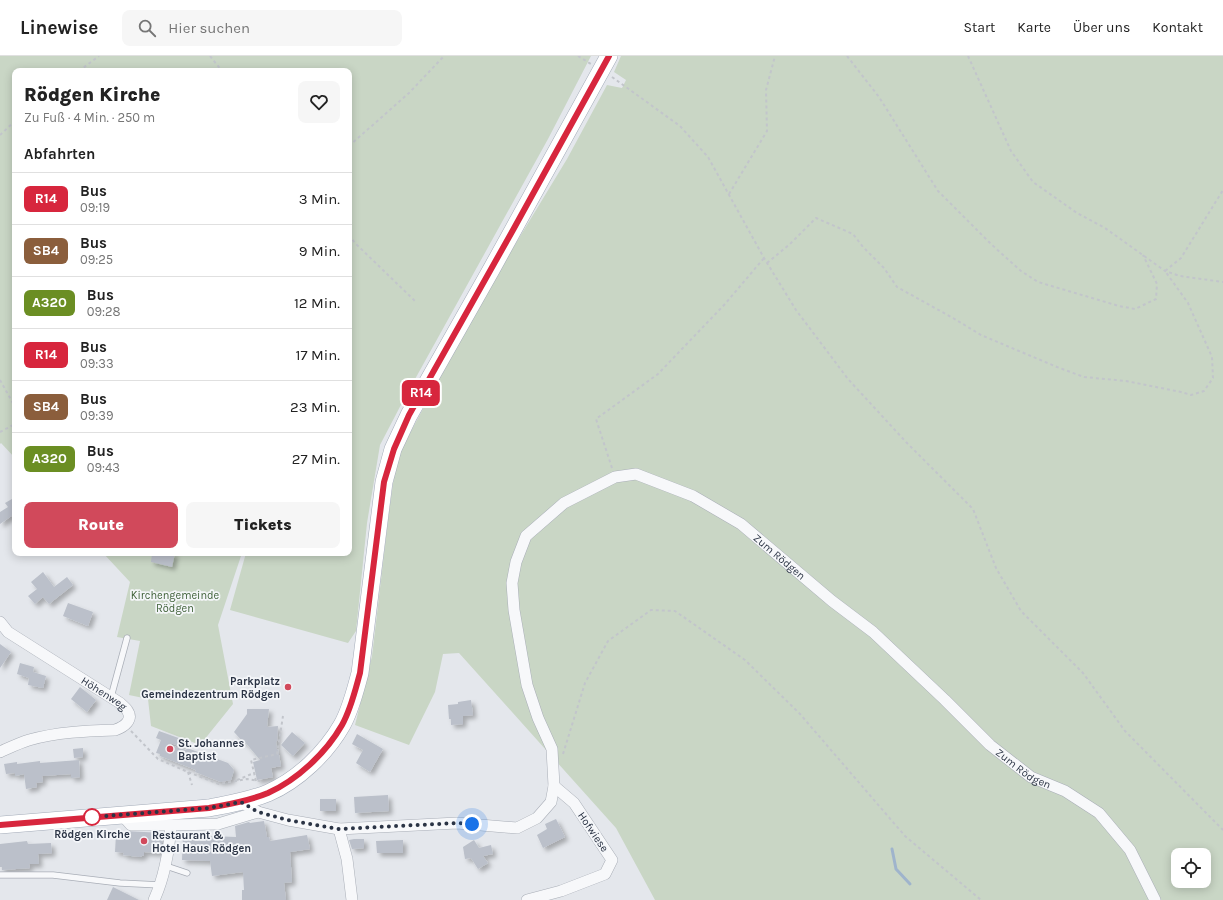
<!DOCTYPE html>
<html lang="de">
<meta charset="utf-8">
<style>
:root{--surface:#fff;--page:#f6f6f6;--text:#222;--muted:#767676;--line:#e0e0e0;--accent:#d1495b}
body{margin:0;font-family:Karla,sans-serif;background:var(--page);color:var(--text);height:100vh;display:flex;flex-direction:column;font-size:15px;white-space:nowrap}
*{box-sizing:border-box;margin:0}
p{font-size:13px;color:var(--muted)}
.icon{flex:none;width:22px;height:22px;fill:none;stroke:currentColor;stroke-width:2;stroke-linecap:round;stroke-linejoin:round}
.map{position:relative;flex:1;overflow:hidden}
.details{position:absolute;left:12px;top:12px;width:340px;height:488px;display:flex;flex-direction:column;background:var(--surface);border-radius:8px;box-shadow:0 2px 10px #0003}
.details>*{flex:none}
.badge{padding:0 8px;border-radius:6px;font-size:14px;line-height:26px}
.controls{position:absolute;left:1171px;top:792px;display:grid;gap:8px}
.controls a{display:grid;place-items:center;width:40px;height:40px;border-radius:8px;background:var(--surface);box-shadow:0 2px 10px #0003;font-size:20px}
.you{position:absolute;width:20px;height:20px;margin:-10px;border:3px solid #fff;border-radius:50%;background:#1a73e8;box-shadow:0 0 0 6px #1a73e833}
.map>.badge{position:absolute;translate:-50% -50%;box-shadow:0 0 0 2px #fff}
h2{padding:0 12px;font-size:15px;line-height:36px}
.round{display:grid;place-items:center;flex:none;width:42px;height:42px;border-radius:8px;background:var(--page)}
.headline{display:flex;align-items:center;justify-content:space-between;height:68px;padding:0 12px}
h1{font-size:19px;font-weight:800;line-height:30px}
.primary-button{display:flex;gap:8px;margin-top:auto;padding:8px 12px}
.primary-button a{flex:1;height:46px;border-radius:8px;background:var(--accent);color:#fff;font-size:16px;font-weight:800;line-height:46px;text-align:center}
.primary-button a+a{background:var(--page);color:var(--text)}
ul{padding:0;list-style:none}
li{display:flex;align-items:center;gap:12px;height:52px;padding:0 12px;border-top:1px solid var(--line)}
li div{flex:1}
li b{display:block;font-size:15px}
li em{font-style:normal}
li .badge{min-width:44px;font-weight:700;text-align:center}
header{display:flex;align-items:center;gap:24px;box-sizing:border-box;height:56px;padding:0 20px;background:var(--surface);border-bottom:1px solid var(--line)}
header strong{font-size:19px}
nav{display:flex;gap:22px;margin-inline-start:auto;font-size:14px}
.search{width:280px;height:36px;background:var(--page);display:flex;align-items:center;gap:10px;box-sizing:border-box;padding:0 14px;border-radius:8px;color:var(--muted);font-size:15px}
.map>svg:first-child{display:block}
.green{fill:#c9d6c5;fill-rule:evenodd}
.lines{fill:none;stroke-linecap:round;stroke-linejoin:round}
.stream{stroke:#9fb4cc;stroke-width:3}
.building{fill:#bbc0ca;filter:url(#shadow)}
.lane-casing{stroke:#a9aeb7;stroke-width:7}
.street-casing{stroke:#a9aeb7;stroke-width:12}
.primary-casing{stroke:#a3abb8;stroke-width:18}
.path{stroke:#c2c5cb;stroke-width:2;stroke-dasharray:3 3;stroke-linecap:butt}
.lane{stroke:#f7f8fa;stroke-width:5.5}
.street{stroke:#f7f8fa;stroke-width:11}
.primary{stroke:#fff;stroke-width:17}
.line-casing{stroke:#fff;stroke-width:9}
.line{stroke:#d7263d;stroke-width:6}
.walk{stroke:#2b3445;stroke-width:4;stroke-dasharray:0 7.2}
.poi-dot{fill:#d1495b;stroke:#f4f6f9;stroke-width:1.5}
.stop-dot{fill:#fff;stroke:#d7263d;stroke-width:2}
.labels{text-anchor:middle;dominant-baseline:central;stroke-width:3.5;stroke-linejoin:round;paint-order:stroke}
.street-label{font-size:11px;fill:#2b3445;stroke:#f4f6f9}
.park-label{font-size:11px;fill:#3f6138;stroke:#f4f6f9}
.poi-label{font-size:11px;font-weight:bold;fill:#2b3445;stroke:#f4f6f9;text-anchor:start}
.stop-label{font-size:11px;font-weight:bold;fill:#2b3445;stroke:#f4f6f9}
</style>
<header>
<strong>Linewise</strong>
<div class="search"><svg class="icon" aria-label="search" viewBox="0 0 24 24"><circle cx="10" cy="10" r="6"/><path d="M15 15l6 6"/></svg>Hier suchen</div>
<nav><a>Start</a><a>Karte</a><a>Über uns</a><a>Kontakt</a></nav>
</header>
<div class="map">
<svg width="1223" height="844" viewBox="0 0 1223 844">
<defs>
<filter id="shadow"><feDropShadow dx="3.5" dy="3.5" stdDeviation="2" flood-color="#0004"/></filter>
</defs>
<rect width="100%" height="100%" fill="#e4e7ec"/>
<path class="green" d="M0 0H591L548 83 404 343 380 389 367 467 356 575 348 587 230 554 246 497H349V15H15V402L1 387 0 388Z
M621 0H1223V844H655L616 772 459 597 443 598 435 636 409 689 355 669 372 600 389 456 394 421 402 392 482 243 567 103 607 29 622 32 626 24 614 16ZM1178 799H1204V825H1178Z
M103 497H242L218 569 233 648 200 689 151 670 148 643 129 639 140 585 117 581 130 526Z"/>
<g class="lines">
<path class="stream" d="M892 793 896 813 910 828"/>
</g>
<path class="building" d="M12 443 14 446H15V462L13 459 0 468V456L8 451 5 447Z
M152 497H175L172 511 151 506Z
M43 516 54 531 67 521 73 529 49 548 43 541 35 548 28 540 37 533 31 526Z
M68 547 93 556 88 570 63 560Z
M0 588 11 596 0 612Z
M20 607 34 611 33 616 46 620 43 632 28 629 29 622 17 618Z
M80 631 96 644 87 656 71 643Z
M471 644 473 659 463 660V668L451 669V663H449L448 649 458 648V646Z
M247 653H269L267 671 278 670 277 686 276 685 277 694 278 693 281 710 271 712 273 721 257 724 253 706 260 704 245 686 244 687 234 676 247 658Z
M159 675 184 684 181 691 171 687 170 689 186 694 187 692 228 707 234 714 231 724 221 726 195 716 196 714 160 700V698L156 697 161 684 156 682Z
M292 676 305 687 293 700 281 689Z
M357 678 383 693 370 716 356 707 363 694 352 688Z
M83 692V701L74 702 73 693Z
M79 704 80 721 71 722V718L42 720 43 726 36 727 37 731 26 733 24 718 15 720V717L6 718 4 708 17 706V708L40 705V707Z
M388 739 389 755 355 757 354 741Z
M320 743H336V755H320Z
M556 763 565 781 543 792 537 779 547 773 545 768Z
M264 765 267 781H269L270 785 307 779 310 793 290 796 292 826 284 827 286 844H242V834H244L243 816 212 820 210 805 182 804 183 779 236 781 235 770 249 766 250 767Z
M125 775 163 777 161 797 144 796V799L140 801 123 799 124 797 115 796 116 778H125Z
M354 783H364V792L352 793 349 784Z
M403 784V797H377L376 785Z
M474 784 479 792 491 789 493 798 483 800 488 807 478 813 471 802 465 803 463 791Z
M27 785 28 788 51 787 52 797 38 798 39 808H29L30 812 2 814V811H0V788Z
M113 831 139 844H107Z"/>
<g class="lines">
<defs>
<path id="lane" d="M111 641 127 582
M166 810 187 817
M0 819H53L120 827 160 829"/>
<g id="street">
<path id="s1" d="M0 566 8 576 120 647C122 649 126 652 127 654 134 664 124 671 115 674 86 675 57 676 29 684 19 687 9 692 0 696"/>
<path id="s2" d="M241 746 258 756 288 764 339 773 457 767 517 772 537 762 551 746 554 730 552 693 538 662 527 629 514 554 512 527 516 506 526 480 564 447 615 421 636 418 693 440 741 468 832 545 873 576 945 644 990 689 1031 721 1065 735 1099 757 1130 794 1155 844"/>
<path d="M122 759 131 769H171L218 768 258 756"/>
<path d="M339 773 347 803 352 844"/>
<path d="M154 844C165 820 169 795 171 769"/>
<path d="M527 844 561 835 605 818 612 804 574 747 554 730"/>
</g>
<path id="primary" d="M0 769 209 752C229 748 249 745 268 737 298 724 326 697 342 669 351 653 355 635 360 617L384 426 393 393 409 359 491 214 609 0"/>
</defs>
<use href="#lane" class="lane-casing"/>
<use href="#street" class="street-casing"/>
<use href="#primary" class="primary-casing"/>
<path class="path" d="M210 0 222 15
M578 0 591 8
M847 0 879 41 938 135 991 188 1021 215 1038 226 1119 250 1135 253 1156 243 1157 228 1143 199
M968 0 1011 95 1033 126 1077 157 1105 172 1165 215 1180 220 1223 226
M79 15 99 0
M612 21 680 70 708 101 764 202 796 254 848 323 906 386 973 453 996 512 1021 555 1083 617 1125 675 1223 774
M0 79 15 65
M349 90 409 37 444 0
M729 138 767 75 766 34 775 0
M349 179 355 187 415 245
M767 207 790 188 816 162 853 178 863 191 884 212 897 231 953 262 981 279 1057 311 1084 321 1126 325 1181 336 1191 339 1204 335 1213 322 1212 301 1188 247 1165 215 1181 202 1223 134
M0 324 15 351
M0 376 15 368
M612 412 596 363 658 318 725 248 764 202
M131 675 158 703 188 716 219 728 247 723 260 725
M563 698 585 627 608 585 651 554 675 555 745 604 800 658 905 780 981 844
M188 716 192 729
M237 724 254 717
M256 725 251 704 277 698 283 660"/>
<use href="#lane" class="lane"/>
<use href="#street" class="street"/>
<use href="#primary" class="primary"/>
</g>
<g class="lines">
<defs>
<path id="line" d="M0 769 209 752C229 748 249 745 268 737 297 724 326 697 342 669 351 653 355 635 360 617L384 426 394 393 409 359 513 174 609 0"/>
</defs>
<use href="#line" class="line-casing"/>
<use href="#line" class="line"/>
<path class="walk" d="M92 761 209 752 241 746 258 756 288 764 339 773 457 767 472 768"/>
</g>
<g class="poi-dot">
<circle cx="288" cy="631" r="4"/>
<circle cx="170" cy="693" r="4"/>
<circle cx="144" cy="785" r="4"/>
</g>
<circle class="stop-dot" cx="92" cy="761" r="8"/>
<g class="labels">
<g class="street-label">
<text stroke="none"><textPath href="#s2" startOffset="895">Zum Rödgen</textPath></text>
<text stroke="none"><textPath href="#s1" startOffset="127">Höhenweg</textPath></text>
<text stroke="none"><textPath href="#s2" startOffset="1219">Zum Rödgen</textPath></text>
<text transform="translate(593 776) rotate(56)">Hofwiese</text>
</g>
<g class="park-label">
<text x="175" y="539">Kirchengemeinde<tspan x="175" dy="13">Rödgen</tspan></text>
</g>
<g class="poi-label">
<text x="280" y="625" text-anchor="end">Parkplatz<tspan x="280" dy="13">Gemeindezentrum Rödgen</tspan></text>
<text x="178" y="687">St. Johannes<tspan x="178" dy="13">Baptist</tspan></text>
<text x="152" y="779">Restaurant &amp;<tspan x="152" dy="13">Hotel Haus Rödgen</tspan></text>
</g>
<g class="stop-label">
<text x="92" y="778">Rödgen Kirche</text>
</g>
</g>
</svg>
<div class="controls">
<a><svg class="icon" aria-label="locate" viewBox="0 0 24 24"><circle cx="12" cy="12" r="6"/><path d="M12 2v4M12 18v4M2 12h4M18 12h4"/></svg></a>
</div>
<div class="you" style="left:472px;top:768px"></div>
<b class="badge" style="left:421px;top:337px;background:#d7263d;color:#fff">R14</b>
<section class="details">
<div class="headline"><div><h1>Rödgen Kirche</h1><p>Zu Fuß · 4 Min. · 250 m</p></div><a class="round"><svg class="icon" aria-label="heart" viewBox="0 0 24 24"><path d="M12 20l-8-8c-3-5 5-10 8-4 3-6 11-1 8 4z"/></svg></a></div>
<h2>Abfahrten</h2>
<ul>
<li><span class="badge" style="background:#d7263d;color:#fff">R14</span><div><b>Bus</b><p>09:19</p></div><em>3 Min.</em></li>
<li><span class="badge" style="background:#8b5e3c;color:#fff">SB4</span><div><b>Bus</b><p>09:25</p></div><em>9 Min.</em></li>
<li><span class="badge" style="background:#6b8e23;color:#fff">A320</span><div><b>Bus</b><p>09:28</p></div><em>12 Min.</em></li>
<li><span class="badge" style="background:#d7263d;color:#fff">R14</span><div><b>Bus</b><p>09:33</p></div><em>17 Min.</em></li>
<li><span class="badge" style="background:#8b5e3c;color:#fff">SB4</span><div><b>Bus</b><p>09:39</p></div><em>23 Min.</em></li>
<li><span class="badge" style="background:#6b8e23;color:#fff">A320</span><div><b>Bus</b><p>09:43</p></div><em>27 Min.</em></li>
</ul>
<div class="primary-button"><a>Route</a><a>Tickets</a></div>
</section>
</div>
